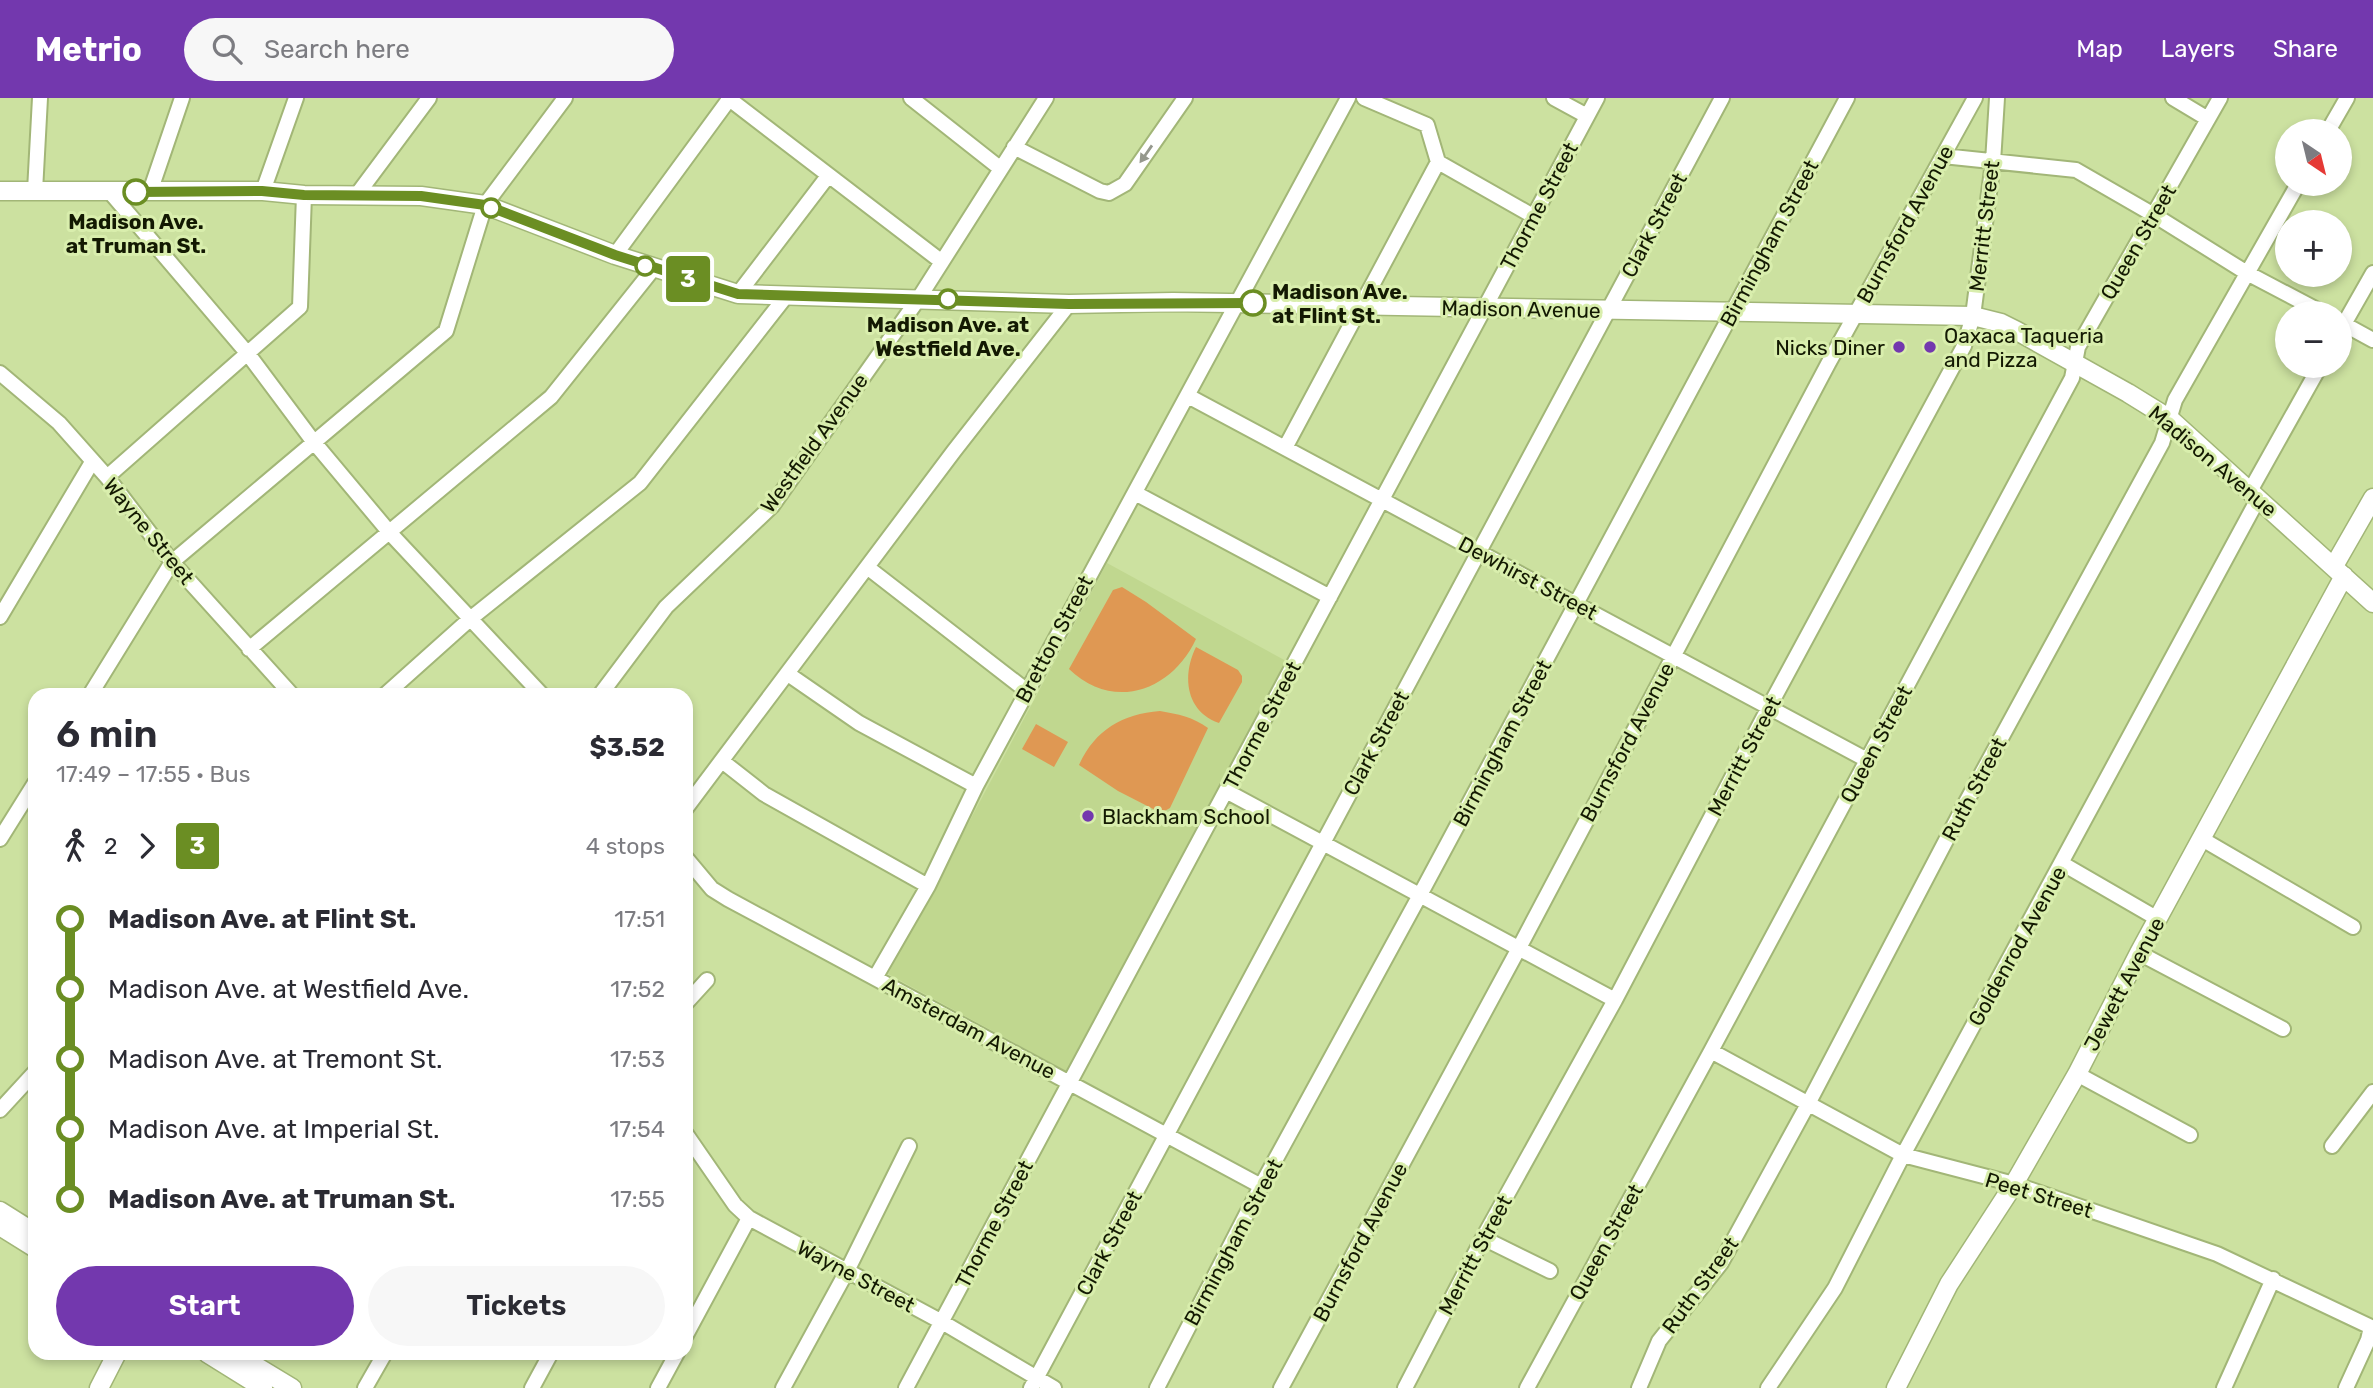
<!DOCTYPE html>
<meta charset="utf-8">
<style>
:root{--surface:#fff;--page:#f7f7f7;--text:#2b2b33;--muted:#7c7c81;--accent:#7338ae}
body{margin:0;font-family:Rubik,sans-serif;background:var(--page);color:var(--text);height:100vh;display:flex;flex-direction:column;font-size:26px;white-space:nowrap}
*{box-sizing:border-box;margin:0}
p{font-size:23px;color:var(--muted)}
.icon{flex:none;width:38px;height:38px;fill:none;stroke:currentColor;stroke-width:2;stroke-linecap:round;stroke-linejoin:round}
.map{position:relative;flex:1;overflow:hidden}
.panel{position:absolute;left:28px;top:590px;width:665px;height:672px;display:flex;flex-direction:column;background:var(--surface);border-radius:21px;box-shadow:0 4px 10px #0003}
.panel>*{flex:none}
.badge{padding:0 14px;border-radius:5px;font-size:24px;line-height:46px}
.needle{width:46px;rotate:145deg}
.buttons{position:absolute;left:2275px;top:21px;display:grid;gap:14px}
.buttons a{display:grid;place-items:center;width:77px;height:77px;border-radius:50%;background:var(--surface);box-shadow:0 4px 10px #0003;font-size:35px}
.map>.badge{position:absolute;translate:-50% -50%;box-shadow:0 0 0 4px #fff}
.legs{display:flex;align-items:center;gap:10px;height:77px;padding:0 28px;font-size:23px}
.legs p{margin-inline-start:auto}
.overview{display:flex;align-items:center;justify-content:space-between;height:119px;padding:0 28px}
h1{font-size:38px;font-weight:600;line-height:52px}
.button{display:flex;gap:14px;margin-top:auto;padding:14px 28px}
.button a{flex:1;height:80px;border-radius:42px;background:var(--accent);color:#fff;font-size:28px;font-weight:600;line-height:80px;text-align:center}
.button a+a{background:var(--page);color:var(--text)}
ul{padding:0 28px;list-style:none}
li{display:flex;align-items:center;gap:24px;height:70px;font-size:26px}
li i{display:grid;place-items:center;width:10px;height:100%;margin:0 9px;background:currentColor}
li i::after{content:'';width:18px;height:18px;margin:-9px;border:5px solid;border-radius:50%;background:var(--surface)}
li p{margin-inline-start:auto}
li:first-child i{background:linear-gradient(#0000 50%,currentColor 0)}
li:last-child i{background:linear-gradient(currentColor 50%,#0000 0)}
header{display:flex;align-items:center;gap:42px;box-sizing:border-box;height:98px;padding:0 35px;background:var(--accent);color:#fff}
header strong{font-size:33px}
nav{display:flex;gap:38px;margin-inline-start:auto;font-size:24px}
.search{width:490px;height:63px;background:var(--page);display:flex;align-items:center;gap:18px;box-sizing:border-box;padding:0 24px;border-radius:38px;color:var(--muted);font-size:26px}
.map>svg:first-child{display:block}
.built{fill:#c0d78f}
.green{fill:#df9853}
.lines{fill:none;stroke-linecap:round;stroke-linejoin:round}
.minor-casing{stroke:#a2b677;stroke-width:18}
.major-casing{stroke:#a2b677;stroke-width:21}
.minor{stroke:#fff;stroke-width:14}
.major{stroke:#fff;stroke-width:18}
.oneway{fill:#95988d}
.line-1-casing{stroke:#fff;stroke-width:16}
.line-1{stroke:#6b8e23;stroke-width:10}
.stop-1-dot{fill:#fff;stroke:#6b8e23;stroke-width:3.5}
.poi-dot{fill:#7338ae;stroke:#d9eead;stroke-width:2.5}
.labels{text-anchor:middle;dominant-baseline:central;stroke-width:6;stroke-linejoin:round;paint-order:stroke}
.street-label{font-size:21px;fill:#131902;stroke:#d9eead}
.stop-label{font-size:21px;font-weight:bold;fill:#131902;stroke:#d9eead}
.poi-label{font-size:21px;fill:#131902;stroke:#d9eead;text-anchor:start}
</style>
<header>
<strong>Metrio</strong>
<div class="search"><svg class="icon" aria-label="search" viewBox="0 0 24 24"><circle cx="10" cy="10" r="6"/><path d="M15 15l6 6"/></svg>Search here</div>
<nav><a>Map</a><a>Layers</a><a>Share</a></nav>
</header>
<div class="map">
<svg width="2373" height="1290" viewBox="0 0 2373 1290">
<rect width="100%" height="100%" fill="#cce1a0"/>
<path class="built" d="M1107 465 1288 564 1071 968 1066 973 888 876Z"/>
<path class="green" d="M1122 489 1146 504 1196 541C1172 593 1113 614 1069 571L1113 492Z
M1196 549 1238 572 1242 578V584L1219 625C1185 613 1182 577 1196 549Z
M1160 613C1178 616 1193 619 1208 630L1170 710 1161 715 1118 693 1079 667C1095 632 1122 616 1160 613Z
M1036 626 1068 644 1054 669 1022 651Z"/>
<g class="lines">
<defs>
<path id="minor" d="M728 0 942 164
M911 0 1001 71
M1364 0 1427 27 1438 64 1533 118
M1554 0 1587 18
M2173 0 2208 21
M2328 33 2347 0
M1014 49 1100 93 1109 95 1125 86 1185 0
M1943 58 2076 72 2154 117 2247 175 2323 215
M35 93 40 0
M263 93 296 0
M110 94 248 256 313 343 390 435 542 597
M150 94 182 0
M356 98 429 0
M615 157 730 0
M738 196 828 78
M2340 224 2373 242
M2340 233 2373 175
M0 275 59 325 107 379 172 464 292 597
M1188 298 1867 662
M1285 350 1438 64
M107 379 300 209 304 97
M2250 393 2320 268
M1135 395 1330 499
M867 469 1027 593
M0 519 92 364
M249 551 551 299 654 170
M788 576 859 625 976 688
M90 597 172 464 446 233 485 107 565 0
M385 597 470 521 640 385 787 197
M600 597 666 509 772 408 919 200 1046 0
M722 663 764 696 928 788
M1226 693 1615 902
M686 710 954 353 1069 206
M0 741 35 685
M2202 741 2353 829
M686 760 712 791 728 801 1261 1088
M2063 766 2158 821
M2139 855 2283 931
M875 880 928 788 976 688 1348 0
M686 905 707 882
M1711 953 1903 1057 2014 1086 2217 1156 2373 1230
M2077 976 2190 1037
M0 1012 35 974
M686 1036 735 1107 749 1120 942 1224 1054 1290
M2332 1048 2373 994
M1483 1140 1550 1173
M686 1237 749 1120
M365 1290 385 1255
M532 1290 551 1255
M658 1290 677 1255
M783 1290 847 1173 909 1048
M906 1290 1597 0
M1031 1290 1722 0
M1157 1290 1261 1088 1420 797 1847 0
M1281 1290 1519 850 1828 266 1975 0
M1405 1290 1483 1140 1615 902 1768 611 1964 248 1973 218 1993 64 1997 0
M1527 1290 1711 953 2072 280 2078 249 2220 0
M1639 1290 1659 1243 1721 1165 1808 1006 1964 708 2162 345 2175 302 2298 86
M1768 1290 1835 1190 1903 1057 2258 401
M2224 1290 2273 1181
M2346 1290 2368 1242 2371 1229"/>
<path id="major" d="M0 93H263L304 97 421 98 485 107 615 157 738 196 1069 206 1173 204 1973 218 2001 225 2017 233 2128 295 2170 321 2373 505
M2334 468 2373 400
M0 1113 35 1135
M0 1128 35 1150
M207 1255 263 1290
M234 1255 292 1290
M99 1290 117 1255
M1896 1290 1949 1186 2014 1086 2077 976 2139 855 2344 478"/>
</defs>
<use href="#minor" class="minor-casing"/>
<use href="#major" class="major-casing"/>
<use href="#minor" class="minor"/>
<use href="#major" class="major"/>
</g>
<defs><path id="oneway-solid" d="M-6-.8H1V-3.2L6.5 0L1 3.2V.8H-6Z" transform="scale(1.75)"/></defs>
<use class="oneway" href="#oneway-solid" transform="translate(1146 56) rotate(125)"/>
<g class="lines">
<defs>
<path id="line-1" d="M136 94 262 93 304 97 421 98 485 107 615 157 738 196 1069 206 1253 205"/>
</defs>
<use href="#line-1" class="line-1-casing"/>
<use href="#line-1" class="line-1"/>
</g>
<g class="stop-1-dot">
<circle cx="136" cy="94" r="12"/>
<circle cx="491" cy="110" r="9"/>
<circle cx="645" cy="168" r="9"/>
<circle cx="948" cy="201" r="9"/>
<circle cx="1253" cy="205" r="12"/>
</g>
<g class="poi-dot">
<circle cx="1899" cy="249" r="7"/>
<circle cx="1930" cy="249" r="7"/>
<circle cx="1088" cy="718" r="7"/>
</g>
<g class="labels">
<g class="street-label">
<text transform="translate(1539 108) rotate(-62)">Thorme Street</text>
<text transform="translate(1905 126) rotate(-61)">Burnsford Avenue</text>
<text transform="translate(1654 127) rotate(-62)">Clark Street</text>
<text transform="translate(1984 128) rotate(-83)">Merritt Street</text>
<text transform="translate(2138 144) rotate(-60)">Queen Street</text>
<text transform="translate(1769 145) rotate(-62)">Birmingham Street</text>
<text transform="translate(1521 211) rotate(1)">Madison Avenue</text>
<text transform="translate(814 345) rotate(-54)">Westfield Avenue</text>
<text transform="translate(2213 363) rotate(40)">Madison Avenue</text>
<text transform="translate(149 433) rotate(51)">Wayne Street</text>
<text transform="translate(1528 480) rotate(28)">Dewhirst Street</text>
<text transform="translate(1054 541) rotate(-62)">Bretton Street</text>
<text transform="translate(1262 627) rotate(-62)">Thorme Street</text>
<text transform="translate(1627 644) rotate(-62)">Burnsford Avenue</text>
<text transform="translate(1376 645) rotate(-62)">Clark Street</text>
<text transform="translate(1502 645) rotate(-62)">Birmingham Street</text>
<text transform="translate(1876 646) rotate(-62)">Queen Street</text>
<text transform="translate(1744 658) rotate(-62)">Merritt Street</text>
<text transform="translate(1974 691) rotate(-62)">Ruth Street</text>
<text transform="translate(2017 848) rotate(-61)">Goldenrod Avenue</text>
<text transform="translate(2124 886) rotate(-62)">Jewett Avenue</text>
<text transform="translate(969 930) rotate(28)">Amsterdam Avenue</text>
<text transform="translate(2039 1097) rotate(17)">Peet Street</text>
<text transform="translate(994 1126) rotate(-62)">Thorme Street</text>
<text transform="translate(1233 1144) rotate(-62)">Birmingham Street</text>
<text transform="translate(1360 1144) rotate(-62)">Burnsford Avenue</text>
<text transform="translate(1606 1144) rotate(-61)">Queen Street</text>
<text transform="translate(1109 1145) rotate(-62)">Clark Street</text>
<text transform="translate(1475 1157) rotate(-62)">Merritt Street</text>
<text transform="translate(856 1178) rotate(28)">Wayne Street</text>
<text transform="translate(1700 1187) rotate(-54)">Ruth Street</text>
</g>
<g class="stop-label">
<text x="136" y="123">Madison Ave.<tspan x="136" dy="24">at Truman St.</tspan></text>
<text x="1272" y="193" text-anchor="start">Madison Ave.<tspan x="1272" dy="24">at Flint St.</tspan></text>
<text x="948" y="226">Madison Ave. at<tspan x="948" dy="24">Westfield Ave.</tspan></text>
</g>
<g class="poi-label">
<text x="1944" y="237">Oaxaca Taqueria<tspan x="1944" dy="24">and Pizza</tspan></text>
<text x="1885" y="249" text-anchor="end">Nicks Diner</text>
<text x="1102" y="718">Blackham School</text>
</g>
</g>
</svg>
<div class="buttons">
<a><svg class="needle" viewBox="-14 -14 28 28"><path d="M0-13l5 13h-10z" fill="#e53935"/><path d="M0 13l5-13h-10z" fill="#7c7c81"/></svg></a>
<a>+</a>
<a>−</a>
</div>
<b class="badge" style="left:688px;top:181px;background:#6b8e23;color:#fff">3</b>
<section class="panel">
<div class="overview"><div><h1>6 min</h1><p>17:49 – 17:55 · Bus</p></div><b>$3.52</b></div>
<div class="legs"><svg class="icon" aria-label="walk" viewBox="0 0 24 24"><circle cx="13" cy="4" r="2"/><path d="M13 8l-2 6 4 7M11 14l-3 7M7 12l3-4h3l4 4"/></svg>2<svg class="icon" aria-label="forward" viewBox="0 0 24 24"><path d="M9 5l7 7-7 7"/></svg><b class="badge" style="background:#6b8e23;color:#fff">3</b><p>4 stops</p></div>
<ul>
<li><i style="color:#6b8e23"></i><b>Madison Ave. at Flint St.</b><p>17:51</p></li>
<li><i style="color:#6b8e23"></i><span>Madison Ave. at Westfield Ave.</span><p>17:52</p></li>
<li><i style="color:#6b8e23"></i><span>Madison Ave. at Tremont St.</span><p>17:53</p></li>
<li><i style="color:#6b8e23"></i><span>Madison Ave. at Imperial St.</span><p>17:54</p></li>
<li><i style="color:#6b8e23"></i><b>Madison Ave. at Truman St.</b><p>17:55</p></li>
</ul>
<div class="button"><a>Start</a><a>Tickets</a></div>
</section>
</div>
